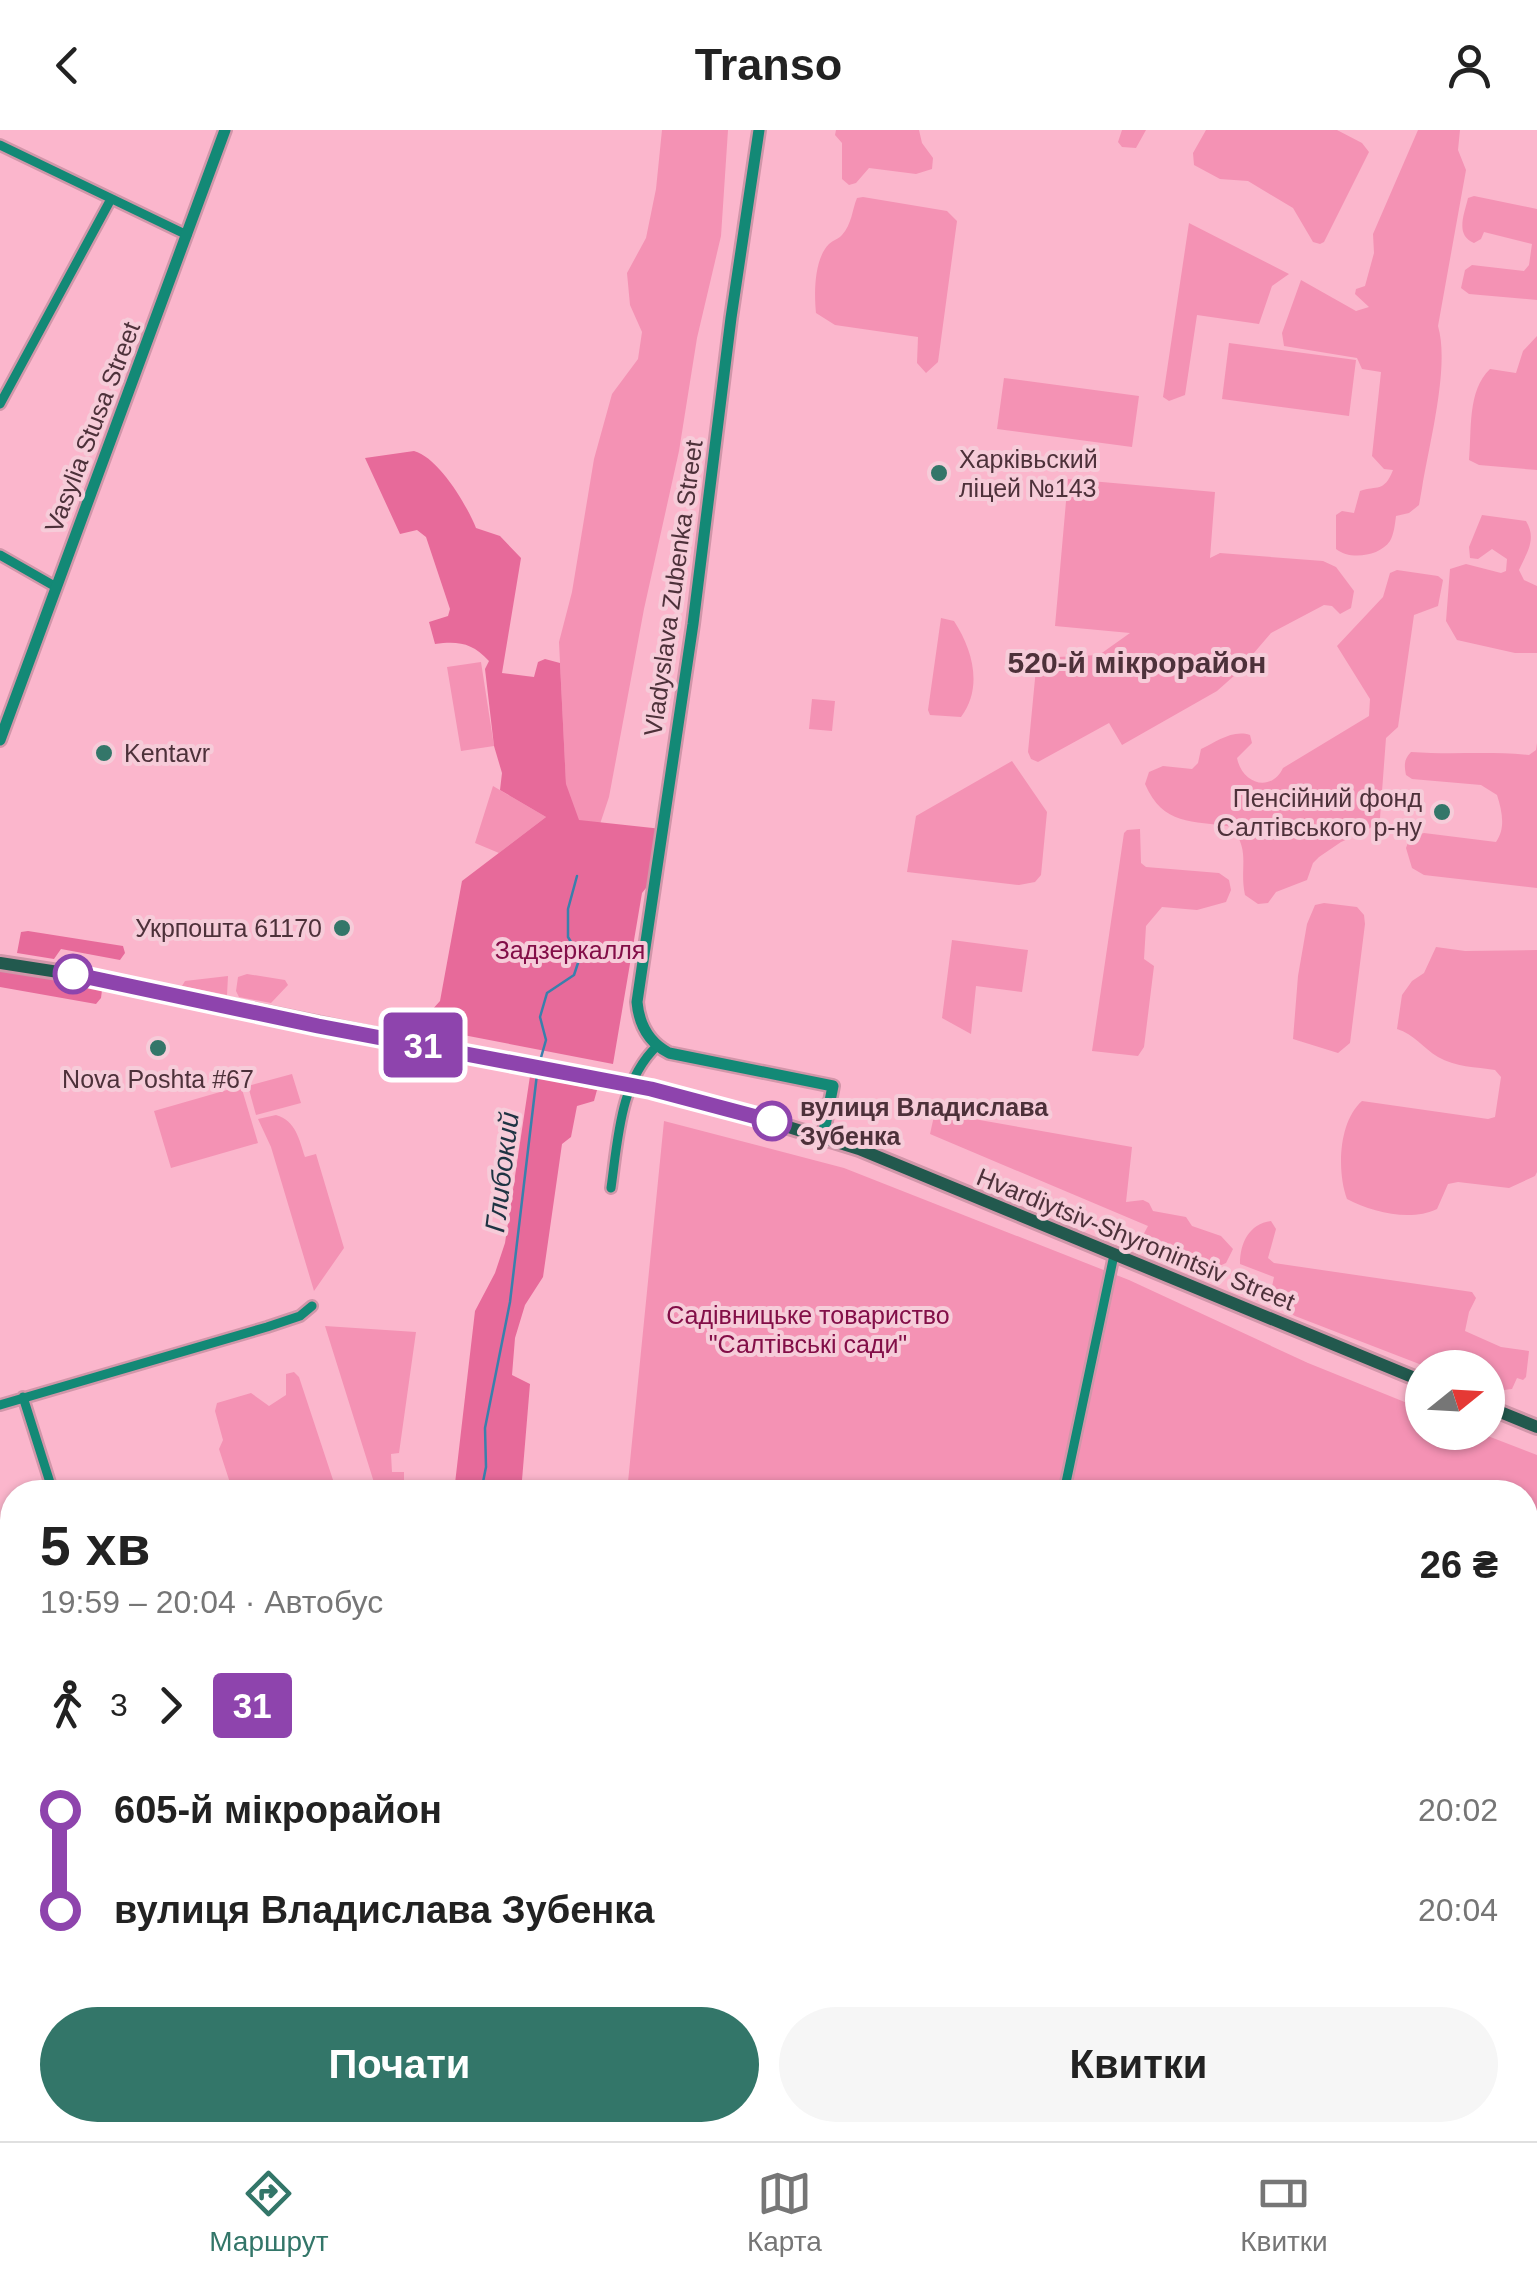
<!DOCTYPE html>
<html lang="uk">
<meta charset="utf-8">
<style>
:root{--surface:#fff;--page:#f6f6f6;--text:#222;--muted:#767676;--line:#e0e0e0;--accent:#337669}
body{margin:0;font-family:Helvetica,sans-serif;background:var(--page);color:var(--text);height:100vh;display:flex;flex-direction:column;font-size:38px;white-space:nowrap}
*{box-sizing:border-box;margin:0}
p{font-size:32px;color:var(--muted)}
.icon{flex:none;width:55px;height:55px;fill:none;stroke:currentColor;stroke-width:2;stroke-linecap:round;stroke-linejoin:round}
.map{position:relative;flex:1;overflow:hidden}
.drawer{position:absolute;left:0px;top:1350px;width:1538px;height:662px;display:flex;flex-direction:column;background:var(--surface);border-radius:40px 40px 0 0;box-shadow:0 2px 8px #0004}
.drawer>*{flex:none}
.badge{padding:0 20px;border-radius:8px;font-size:35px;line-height:65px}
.needle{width:65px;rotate:72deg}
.buttons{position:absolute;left:1405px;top:1220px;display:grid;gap:20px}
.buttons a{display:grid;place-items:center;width:100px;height:100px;border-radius:50%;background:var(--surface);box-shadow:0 2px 8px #0004;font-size:50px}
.map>.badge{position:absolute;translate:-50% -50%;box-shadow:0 0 0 5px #fff}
.legs{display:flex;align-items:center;gap:15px;height:110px;padding:0 40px;font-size:32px}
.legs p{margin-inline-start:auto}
.summary{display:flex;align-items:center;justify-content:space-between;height:170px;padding:0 40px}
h1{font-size:55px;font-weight:700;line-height:75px}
.action{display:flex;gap:20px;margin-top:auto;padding:20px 40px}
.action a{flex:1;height:115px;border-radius:60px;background:var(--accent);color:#fff;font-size:40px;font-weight:700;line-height:115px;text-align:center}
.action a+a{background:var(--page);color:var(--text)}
ul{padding:0 40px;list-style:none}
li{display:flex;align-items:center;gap:35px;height:100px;font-size:38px}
li i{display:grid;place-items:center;width:15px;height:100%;margin:0 12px;background:currentColor}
li i::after{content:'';width:25px;height:25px;margin:-12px;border:8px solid;border-radius:50%;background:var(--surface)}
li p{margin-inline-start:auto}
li:first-child i{background:linear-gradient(#0000 50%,currentColor 0)}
li:last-child i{background:linear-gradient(currentColor 50%,#0000 0)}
header{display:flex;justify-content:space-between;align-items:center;height:130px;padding:0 40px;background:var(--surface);font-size:45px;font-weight:700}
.menu{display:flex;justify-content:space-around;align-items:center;height:140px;border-top:2px solid var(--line);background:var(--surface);font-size:28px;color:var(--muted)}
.menu a{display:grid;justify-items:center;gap:5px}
.menu .on{color:var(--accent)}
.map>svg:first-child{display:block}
.green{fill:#f492b4}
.forest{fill:#e76a9a}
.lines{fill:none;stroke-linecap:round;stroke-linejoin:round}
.stream{stroke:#3980ac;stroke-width:2.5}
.minor-casing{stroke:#d196a9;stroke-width:14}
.tertiary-casing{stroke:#d196a9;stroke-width:16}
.secondary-casing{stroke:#d196a9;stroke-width:18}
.minor{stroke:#138976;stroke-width:9}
.tertiary{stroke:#138976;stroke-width:11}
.secondary{stroke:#22594e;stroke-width:12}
.tram{stroke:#a17181;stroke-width:2.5}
.secondary-bridge-casing{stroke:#d196a9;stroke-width:18;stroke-linecap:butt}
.secondary-bridge{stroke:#22594e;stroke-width:12}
.line-1-casing{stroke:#fff;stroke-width:22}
.line-1{stroke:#8e44ad;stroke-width:15}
.poi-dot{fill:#337669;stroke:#f6ccd9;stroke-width:4}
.stop-1-dot{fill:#fff;stroke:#8e44ad;stroke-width:5}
.labels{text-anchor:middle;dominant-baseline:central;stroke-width:8;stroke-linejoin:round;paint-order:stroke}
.street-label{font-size:25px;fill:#4d313a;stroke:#f6ccd9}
.poi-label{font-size:25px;fill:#4d313a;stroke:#f6ccd9;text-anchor:start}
.park-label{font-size:25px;fill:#830e48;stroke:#f6ccd9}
.stop-label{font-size:25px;font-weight:bold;fill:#4d313a;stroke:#f6ccd9;text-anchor:start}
.water-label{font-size:28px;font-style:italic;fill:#1e3443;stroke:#f6ccd9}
.quarter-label{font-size:30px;font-weight:bold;fill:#4d313a;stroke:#f6ccd9}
</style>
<header><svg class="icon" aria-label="back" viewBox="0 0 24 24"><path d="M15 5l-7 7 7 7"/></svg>Transo<svg class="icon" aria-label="person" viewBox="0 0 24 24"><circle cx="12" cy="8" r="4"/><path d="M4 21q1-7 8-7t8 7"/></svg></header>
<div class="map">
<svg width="1537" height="2011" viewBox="0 0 1537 2011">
<rect width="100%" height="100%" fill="#fbb6cc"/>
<path class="green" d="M662 0H728L721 106 697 208 679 321 644 479 609 667 587 733 566 655 559 512 572 462 594 329 612 264 638 229 642 202 630 175 627 143 646 108 656 59Z
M836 0H919L922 13 933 28 932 39 916 44 869 38 856 53 849 55 842 49V13L835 5Z
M1122 0H1146L1136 18 1122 17 1118 12Z
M1206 0H1337L1362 13 1369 22 1324 112 1320 114 1313 112 1293 78 1248 51 1220 49 1194 35 1193 23Z
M1418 0H1460L1458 20 1466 40 1438 196C1450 237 1429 314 1422 358L1419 375 1409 383 1396 386C1395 394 1394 404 1390 411 1379 427 1349 430 1336 419V385L1342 381 1354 383 1360 361C1377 355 1384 363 1393 340L1384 339 1372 326 1381 242 1362 239 1357 228 1284 216 1282 203 1301 150 1356 181 1369 177 1355 164 1356 159 1365 156 1374 123 1373 104Z
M1474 66 1537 79V170L1469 164 1461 158 1465 140 1472 135 1524 141 1529 135 1532 114 1484 102 1481 109 1474 113C1455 105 1464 85 1468 68Z
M863 67 947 81 957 91 938 232 926 243 917 233 918 207 835 195 816 183C814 163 814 129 829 114 833 110 839 109 842 105 852 94 852 80 857 68Z
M1189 93 1289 144 1272 156 1259 194 1197 185 1185 265 1169 271 1163 267Z
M1537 206V340L1479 335 1469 330C1472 300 1467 261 1490 239L1516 243 1523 221Z
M1229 213 1356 230 1349 286 1222 269Z
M1004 248 1139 266 1132 317 997 299Z
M1068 349 1215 362 1210 428 1220 423 1323 431 1336 437 1354 461 1351 478 1340 484 1332 476 1324 475 1271 503 1235 545 1217 561 1122 615 1109 593 1038 632 1031 629 1028 622 1037 528 1099 525 1130 503 1055 496Z
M1482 385 1526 391C1537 409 1527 422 1519 440L1524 450 1537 456V523H1515L1457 510 1446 491 1450 439 1466 434 1501 443 1506 441 1507 429 1492 419 1478 429 1470 428 1469 417Z
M1397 440 1438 446 1443 450 1438 476 1414 485 1398 597 1386 608 1380 688 1368 700 1341 712 1319 727 1313 733 1307 750 1276 762 1268 773 1258 774 1245 765C1239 736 1251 723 1232 697 1192 690 1163 696 1145 654L1149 642 1163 636 1192 639 1198 633 1201 619C1216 612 1233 599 1250 605L1252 613 1237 628C1242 654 1271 663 1283 638L1369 586 1370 569 1337 516 1383 467 1390 443Z
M941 488 954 491C973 520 983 558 961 587L930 585 928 580Z
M481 532 494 616 461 621 447 537Z
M812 569 835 571 832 601 809 599Z
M1537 613V758L1424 745 1412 738 1406 718 1410 707 1424 703 1496 712C1506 698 1502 681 1497 665L1481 655 1412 649 1406 645C1404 635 1404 629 1411 622 1451 625 1489 621 1529 625L1536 620Z
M1012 631 1047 682 1041 745 1035 752 1019 755 907 742 916 686Z
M493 656 546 687 499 723 475 713Z
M1140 699 1141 733 1146 737 1219 743 1229 750 1231 760 1226 772 1197 780 1162 777 1146 796 1144 829 1154 836 1144 917 1138 926 1092 921 1124 703 1127 700Z
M1324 773 1357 777 1364 785 1365 794 1350 913 1338 923 1293 909 1298 846 1307 794 1315 775Z
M952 810 1028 820 1022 862 976 856 971 904 942 888Z
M1436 817 1465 821 1537 820V1042L1535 1046 1509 1058 1458 1052 1448 1054 1437 1079C1410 1092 1372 1082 1347 1069 1337 1042 1338 992 1362 971L1488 989 1495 987 1501 947 1495 940C1476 937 1455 937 1438 927 1423 918 1414 904 1397 899L1402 865 1412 851 1424 843Z
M247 844 285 850 288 855 271 873 239 867 236 861 238 847Z
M228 846 227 865 182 856 185 851Z
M292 944 301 973 256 985 248 956Z
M241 956 258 1013 171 1038 154 981Z
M940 983 1132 1017 1126 1072 1143 1070 1149 1073 1153 1081 1186 1087 1192 1096 1221 1106 1233 1119 1226 1133C1198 1147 1156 1138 1141 1109L1148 1096 930 1004 934 986Z
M276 985C296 991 299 1009 305 1027L316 1024 344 1118 314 1161 271 1017 258 989Z
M664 991 844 1038 1129 1150 1308 1233 1422 1279V1302L1480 1303 1537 1325V1678L1525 1762V1362H627Z
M1271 1091 1276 1099 1268 1128 1274 1133 1472 1162 1476 1168 1469 1182 1465 1201 1501 1217 1529 1221 1526 1247 1523 1250 1517 1248 1512 1259 1488 1262V1238L1427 1237 1295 1186 1269 1171 1274 1147 1240 1134C1240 1113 1249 1094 1271 1091Z
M325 1196 416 1202 399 1323 391 1324 392 1342H404V1353L418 1354V1362H377Z
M294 1242 299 1247 337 1362H233L219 1319 223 1310 215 1281 217 1273 251 1263 269 1276 286 1265V1244Z
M219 2000H280L306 2011H205Z
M648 2000H1491L1489 2011H664Z"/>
<path class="forest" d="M414 321C438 327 467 375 476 398L500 406 521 428 502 543 534 547 538 532 545 529 560 533 566 654 579 690 662 699 654 748 642 763 613 934 427 898 422 891 440 871 462 751 546 687 500 660 502 643 494 616 485 539 489 531C472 513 459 511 435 514L429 492 448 486 450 479 426 407 417 400 400 404 365 328Z
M28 801 123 816 125 823 120 830 61 819 54 829 17 823 21 802Z
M0 840 97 855 102 860 101 868 96 874 0 857Z
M530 946 597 960 594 971 577 976 571 1007 562 1014 543 1147 525 1175 515 1208 512 1245 530 1254 521 1362H454L475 1181 495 1143 505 1113Z
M325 2000H487L477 2011H324Z"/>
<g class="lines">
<path class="stream" d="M540 931 546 910 540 887 547 863 574 845 578 833 577 822 568 807V779L577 746
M481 1362 486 1337 485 1298 510 1172 537 944
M406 2011 410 2000"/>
<defs>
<path id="minor" d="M0 15 187 105
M0 274 111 69
M0 425 56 457
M611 1058C618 1009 620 951 657 916
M23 1267 53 1362
M0 1275 267 1197 300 1186 312 1176
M1064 1362 1114 1125
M940 2011 942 2000"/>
<path id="tertiary" d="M759 0 731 188 693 494 637 872C639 894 648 912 669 923L833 956 823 1006
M0 610 225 0
M1525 2011 1537 1927"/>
<path id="secondary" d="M0 833 84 846 424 915
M651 959 740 982 859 1019 1422 1251
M1488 1277 1537 1297
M0 1899H12
M601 2000 612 2011"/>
</defs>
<use href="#minor" class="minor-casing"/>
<use href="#tertiary" class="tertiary-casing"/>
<use href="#secondary" class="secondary-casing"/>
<use href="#minor" class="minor"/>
<use href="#tertiary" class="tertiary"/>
<use href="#secondary" class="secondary"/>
<path class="tram" d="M0 1920H12
M585 2000 595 2011"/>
<defs>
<path id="secondary-bridge" d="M424 915 651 959"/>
</defs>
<use href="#secondary-bridge" class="secondary-bridge-casing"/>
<use href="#secondary-bridge" class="secondary-bridge"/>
</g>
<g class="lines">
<defs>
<path id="line-1" d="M73 844 318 896 651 959 772 991"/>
</defs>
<use href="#line-1" class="line-1-casing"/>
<use href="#line-1" class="line-1"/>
</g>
<g class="poi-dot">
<circle cx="939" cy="343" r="10"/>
<circle cx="104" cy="623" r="10"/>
<circle cx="1442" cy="682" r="10"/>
<circle cx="342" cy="798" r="10"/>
<circle cx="158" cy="918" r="10"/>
</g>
<g class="stop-1-dot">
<circle cx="73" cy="844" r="18"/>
<circle cx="772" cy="991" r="18"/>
</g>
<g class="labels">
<g class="street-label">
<text transform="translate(92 297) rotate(-69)">Vasylia Stusa Street</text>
<text transform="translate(673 458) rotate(-82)">Vladyslava Zubenka Street</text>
<text transform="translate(1136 1109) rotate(22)">Hvardiytsiv-Shyronintsiv Street</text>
</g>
<g class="poi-label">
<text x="959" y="329">Харківьский<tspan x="959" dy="29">ліцей №143</tspan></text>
<text x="124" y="623">Kentavr</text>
<text x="1422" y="668" text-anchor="end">Пенсійний фонд<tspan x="1422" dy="29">Салтівського р-ну</tspan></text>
<text x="322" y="798" text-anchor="end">Укрпошта 61170</text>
<text x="158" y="949" text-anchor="middle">Nova Poshta #67</text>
</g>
<g class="park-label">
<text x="570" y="820">Задзеркалля</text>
<text x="808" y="1185">Садівницьке товариство<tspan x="808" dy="29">"Салтівські сади"</tspan></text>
</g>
<g class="stop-label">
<text x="800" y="977">вулиця Владислава<tspan x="800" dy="29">Зубенка</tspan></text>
</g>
<g class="water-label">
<text transform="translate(502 1042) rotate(-83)">Глибокий</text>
</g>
<g class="quarter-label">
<text x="1137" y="532">520-й мікрорайон</text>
</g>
</g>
</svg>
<div class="buttons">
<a><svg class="needle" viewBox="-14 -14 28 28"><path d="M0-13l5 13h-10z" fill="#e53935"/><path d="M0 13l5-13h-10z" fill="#767676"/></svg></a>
</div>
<b class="badge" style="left:423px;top:915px;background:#8e44ad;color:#fff">31</b>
<section class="drawer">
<div class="summary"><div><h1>5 хв</h1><p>19:59 – 20:04 · Автобус</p></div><b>26 ₴</b></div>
<div class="legs"><svg class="icon" aria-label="walk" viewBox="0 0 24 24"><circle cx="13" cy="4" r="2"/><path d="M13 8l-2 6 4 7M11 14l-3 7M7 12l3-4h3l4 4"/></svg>3<svg class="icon" aria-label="forward" viewBox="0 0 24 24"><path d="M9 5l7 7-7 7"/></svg><b class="badge" style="background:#8e44ad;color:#fff">31</b></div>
<ul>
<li><i style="color:#8e44ad"></i><b>605-й мікрорайон</b><p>20:02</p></li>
<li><i style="color:#8e44ad"></i><b>вулиця Владислава Зубенка</b><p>20:04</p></li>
</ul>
<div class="action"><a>Почати</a><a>Квитки</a></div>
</section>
</div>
<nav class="menu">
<a class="on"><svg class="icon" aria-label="directions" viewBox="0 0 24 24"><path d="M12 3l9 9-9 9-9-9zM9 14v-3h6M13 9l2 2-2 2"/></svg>Маршрут</a>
<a><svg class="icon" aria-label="map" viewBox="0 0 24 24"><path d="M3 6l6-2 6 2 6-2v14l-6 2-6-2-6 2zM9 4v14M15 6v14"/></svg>Карта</a>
<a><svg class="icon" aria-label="tickets" viewBox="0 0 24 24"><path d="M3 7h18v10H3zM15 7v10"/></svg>Квитки</a>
</nav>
